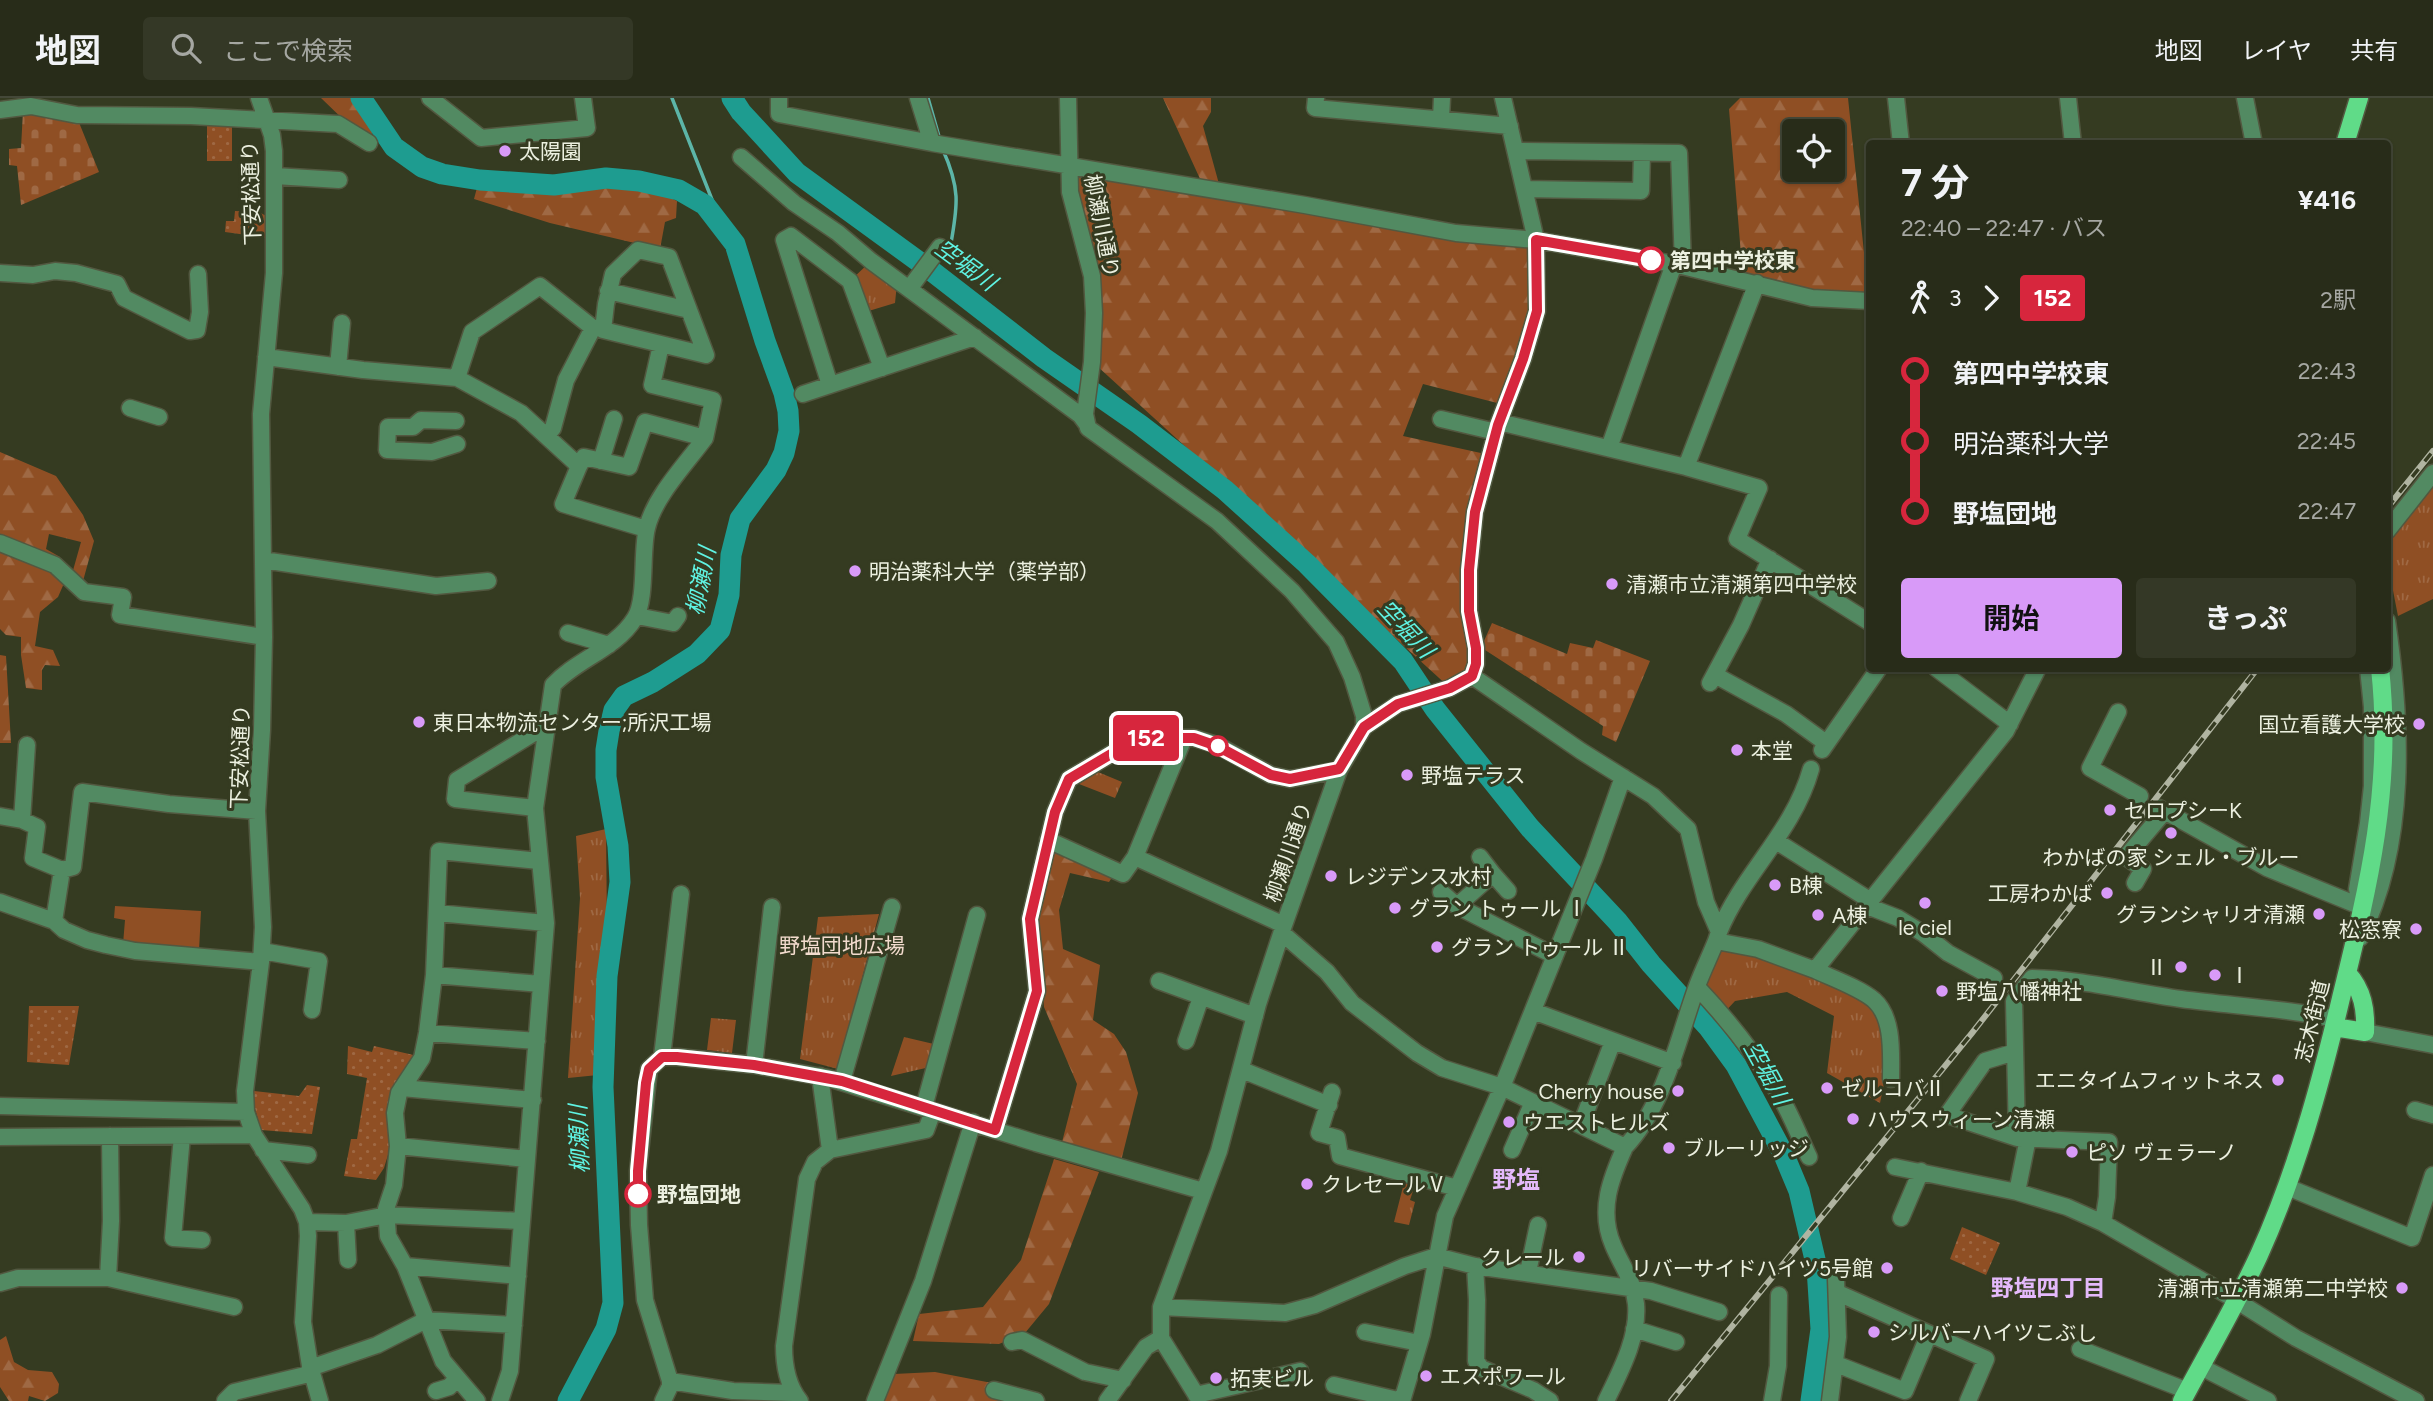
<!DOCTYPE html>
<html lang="ja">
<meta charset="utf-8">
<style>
:root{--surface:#282c19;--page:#343826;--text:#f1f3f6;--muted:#a5a7a2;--line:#444838;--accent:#d89af8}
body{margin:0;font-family:Figtree,"Noto Sans JP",sans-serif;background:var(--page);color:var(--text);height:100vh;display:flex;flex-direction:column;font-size:26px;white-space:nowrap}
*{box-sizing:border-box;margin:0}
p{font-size:23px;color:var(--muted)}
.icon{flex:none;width:38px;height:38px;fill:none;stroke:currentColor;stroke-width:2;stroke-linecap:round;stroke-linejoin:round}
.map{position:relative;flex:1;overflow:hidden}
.side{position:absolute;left:1866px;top:42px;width:525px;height:532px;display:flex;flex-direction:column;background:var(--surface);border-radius:7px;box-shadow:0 2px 5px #0004,0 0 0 2px var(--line)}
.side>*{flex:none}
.badge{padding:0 14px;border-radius:5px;font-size:24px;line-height:46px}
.fabs{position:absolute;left:1782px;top:21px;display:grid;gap:14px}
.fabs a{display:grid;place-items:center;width:63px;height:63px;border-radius:7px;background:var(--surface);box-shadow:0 2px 5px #0004,0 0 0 2px var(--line);font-size:35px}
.map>.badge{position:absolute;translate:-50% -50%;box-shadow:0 0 0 4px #fff}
.legs{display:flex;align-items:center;gap:10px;height:77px;padding:0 35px;font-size:23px}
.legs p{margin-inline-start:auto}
.head{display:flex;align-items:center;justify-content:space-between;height:119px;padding:0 35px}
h1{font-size:38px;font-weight:700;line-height:52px}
.button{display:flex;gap:14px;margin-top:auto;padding:14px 35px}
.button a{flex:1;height:80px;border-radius:7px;background:var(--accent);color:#111;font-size:28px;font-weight:700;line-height:80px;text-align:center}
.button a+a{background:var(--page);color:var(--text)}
ul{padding:0 35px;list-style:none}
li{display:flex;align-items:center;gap:24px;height:70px;font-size:26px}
li i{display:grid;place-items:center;width:10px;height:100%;margin:0 9px;background:currentColor}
li i::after{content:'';width:18px;height:18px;margin:-9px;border:5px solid;border-radius:50%;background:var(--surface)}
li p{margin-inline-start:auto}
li:first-child i{background:linear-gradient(#0000 50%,currentColor 0)}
li:last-child i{background:linear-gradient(currentColor 50%,#0000 0)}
header{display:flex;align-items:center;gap:42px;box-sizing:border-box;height:98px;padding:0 35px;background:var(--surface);border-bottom:2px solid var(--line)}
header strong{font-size:33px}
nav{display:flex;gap:38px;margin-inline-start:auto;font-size:24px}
.search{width:490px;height:63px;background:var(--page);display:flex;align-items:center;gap:18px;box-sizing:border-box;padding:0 24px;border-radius:7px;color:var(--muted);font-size:26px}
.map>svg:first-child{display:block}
.grass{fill:url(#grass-dots)}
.forest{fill:url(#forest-firs);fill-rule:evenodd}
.cemetery{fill:url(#cemetery-stones)}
.park{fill:url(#park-tufts)}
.pitch{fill:#8f4f24}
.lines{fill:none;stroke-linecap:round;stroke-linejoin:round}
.stream{stroke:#5cb5a8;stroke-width:3.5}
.river{stroke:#1e9c90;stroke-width:21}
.minor-casing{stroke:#525840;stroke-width:19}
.major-casing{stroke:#525840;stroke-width:21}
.minor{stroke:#528a62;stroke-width:16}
.major{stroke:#60db88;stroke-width:18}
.rail-casing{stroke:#b0b4a1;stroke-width:6}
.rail{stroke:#353b21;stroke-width:3.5;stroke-dasharray:10;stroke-linecap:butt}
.line-1-casing{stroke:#fff;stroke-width:16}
.line-1{stroke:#d7263d;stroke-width:10}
.poi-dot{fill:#d89af8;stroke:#353b21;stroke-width:2.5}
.stop-1-dot{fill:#fff;stroke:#d7263d;stroke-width:3.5}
.labels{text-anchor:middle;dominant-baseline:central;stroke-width:6;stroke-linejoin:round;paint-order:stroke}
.poi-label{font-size:21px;fill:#ecf0e0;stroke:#353b21;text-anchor:start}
.street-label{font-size:21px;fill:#ecf0e0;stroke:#353b21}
.stop-label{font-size:21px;font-weight:bold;fill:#ecf0e0;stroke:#353b21;text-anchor:start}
.park-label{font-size:21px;fill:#f2dbcd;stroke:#353b21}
.water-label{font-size:23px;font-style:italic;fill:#5ff3e3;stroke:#353b21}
.neighbourhood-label{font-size:23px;font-weight:bold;fill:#e4b9fb;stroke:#353b21}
.quarter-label{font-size:24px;font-weight:bold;fill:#e4b9fb;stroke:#353b21}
</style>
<header>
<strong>地図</strong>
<div class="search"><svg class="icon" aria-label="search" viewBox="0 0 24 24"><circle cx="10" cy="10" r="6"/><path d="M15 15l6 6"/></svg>ここで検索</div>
<nav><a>地図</a><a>レイヤ</a><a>共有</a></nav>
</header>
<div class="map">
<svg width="2433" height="1303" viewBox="0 0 2433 1303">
<defs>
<pattern id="grass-dots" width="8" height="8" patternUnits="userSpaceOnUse" patternTransform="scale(1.75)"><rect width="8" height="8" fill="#8f4f24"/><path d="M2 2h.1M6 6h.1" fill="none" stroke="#9f6944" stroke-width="1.8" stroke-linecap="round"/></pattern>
<pattern id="forest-firs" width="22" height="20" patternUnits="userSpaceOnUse" patternTransform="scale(1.75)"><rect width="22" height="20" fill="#8f4f24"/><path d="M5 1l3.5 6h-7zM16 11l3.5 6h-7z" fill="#9f6944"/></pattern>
<pattern id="cemetery-stones" width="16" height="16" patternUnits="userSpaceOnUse" patternTransform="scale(1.75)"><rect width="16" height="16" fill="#8f4f24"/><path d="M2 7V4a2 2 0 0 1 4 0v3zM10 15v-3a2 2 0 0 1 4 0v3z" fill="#9f6944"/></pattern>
<pattern id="park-tufts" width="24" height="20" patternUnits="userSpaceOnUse" patternTransform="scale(1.75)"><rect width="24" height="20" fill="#8f4f24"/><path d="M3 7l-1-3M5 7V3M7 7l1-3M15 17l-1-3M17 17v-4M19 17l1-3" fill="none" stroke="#9f6944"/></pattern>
</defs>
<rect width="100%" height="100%" fill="#353b21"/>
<path class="grass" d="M207 22 232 24V63H207Z
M235 113 259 114 268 119 269 140 225 134 226 123H234Z
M29 908H79L69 967 27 964Z
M348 948 372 954 374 948 418 958 384 1070 376 1082 344 1078 351 1041H357L367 980 347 976Z
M307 987 320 989 312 1036 261 1032 254 1007V993L299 998Z
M1962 1129 2000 1145 1986 1177 1950 1161Z"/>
<path class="forest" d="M321 0H355L375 33 368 39 348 26Z
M1163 0H1211V14L1203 28 1219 86 1201 83Z
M1740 0H1848L1869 203 1743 181 1729 11ZM1794 33H1832V72H1794Z
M1069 67 1536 142 1537 213 1505 307 1423 286 1403 338 1490 357 1475 414 1476 566 1450 590 1097 268 1094 215Z
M603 84 647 89 677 103 676 120 665 124 660 151 550 125 474 101 478 86 552 92Z
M0 354 56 378 83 417 94 443 83 483 72 476 81 444 49 436 46 451 60 459 58 466 0 443Z
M0 448 55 470 65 483 58 499 40 514 35 548 53 552 60 568 45 567 42 572V592L26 590 21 557V539L6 537 0 531Z
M0 557 6 558 11 645H0Z
M1051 751 1113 778 1109 784 1070 775 1059 812 1063 851 1100 867 1093 922 1114 936 1126 954 1138 995 1121 1063 1061 1048 1077 986 1044 909 1036 823Z
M1054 1061 1099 1074 1049 1206 1025 1235 999 1246 913 1243 919 1216 983 1209 1021 1162Z
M6 1238 14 1264 28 1272 52 1274 59 1286 58 1295 45 1303 29 1298 28 1303H9L0 1289V1242Z
M935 1274 992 1285 1007 1303H883L894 1276Z"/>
<path class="cemetery" d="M23 13 78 22 99 74 21 107 17 68 9 67V51L21 50Z
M1492 525 1567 556 1570 545 1593 550 1596 542 1650 563 1616 644 1602 637 1603 628 1485 552 1484 543Z"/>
<path class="park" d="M871 163 897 185 895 205 862 215 850 183Z
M2433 383V501L2398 518 2387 462V447Z
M1098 674 1122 684 1115 700 1079 686Z
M606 731 607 831 598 977 568 980 580 800 576 738Z
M879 816 838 971 800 961 818 819Z
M1716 843 1805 866 1882 914 1885 981 1880 1005 1827 975 1834 918 1787 894 1735 903 1722 917 1697 889Z
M711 920 736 922 732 955 707 952Z
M904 939 938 947 930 969 891 978Z
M1405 1081 1416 1084 1410 1102 1415 1104 1409 1127 1394 1124Z"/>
<path class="pitch" d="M115 808 201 813 199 853 123 846 125 822 114 820Z"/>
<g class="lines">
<path class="stream" d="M672 0 722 127
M928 0 940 42
M943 52C960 90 958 106 951 145"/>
<path class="river" d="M361 0 394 49 422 69 442 76 480 82 554 87 606 80 639 83 679 92 705 107 735 146 765 243 784 295 788 313 789 333 784 355 776 372 740 421 731 457 729 497 720 532 697 556 653 584 624 598 614 612 609 633 606 652V679L618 748 620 784 607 878 603 989 613 1205 606 1231 568 1303
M732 0 741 14 797 75 933 174 1044 260 1139 326 1225 392 1307 466 1403 563 1435 611 1530 730 1618 824 1651 866 1709 930 1736 967 1784 1057 1799 1093 1817 1170 1821 1231 1811 1303"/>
<defs>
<path id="minor" d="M259 0 272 37 274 53V175L261 316 264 539 262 632 257 713 263 829 261 864 245 993 246 1014 254 1037 302 1111 307 1124 308 1138 303 1224 310 1268 320 1303
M430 0 481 40 587 30 583 0
M779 0V16L932 45 1305 107 1456 135 1536 142 1674 166 1812 200 1869 203
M918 0 932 45
M1068 0 1070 94 1092 178 1094 215 1092 264 1085 316 1088 330 1217 423 1292 493 1336 544 1352 579 1364 618V629L1339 672 1284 827 1258 906 1219 1053 1161 1209V1240L1200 1303
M1316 0 1315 10 1510 28
M1896 0 1901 46
M2068 0 2073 46
M2245 0 2254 46
M0 12 31 8 77 17 191 18 338 26 369 45
M1441 21 1442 0
M1516 53 1679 55 1683 167
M741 59 794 105 838 135 871 163 1080 317 1086 325
M275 78 339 82
M1525 91 1641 93 1642 55
M638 152 669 159 706 257 603 232 606 206 613 176Z
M0 175 33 177 55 173 76 175 117 186 124 200 190 233 197 232 200 214 198 176
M909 191 940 149
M608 193 689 212
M661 247 652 287 713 302 705 340
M266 259 363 272 457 280 521 315 579 368 563 406 646 431
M338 269 342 225
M457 280 472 234 540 188 593 230 566 282 553 330 546 338
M830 287 784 142 791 138 850 183 882 270
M803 296 975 239
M130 310 159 319
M1441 321 1496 334
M456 323 421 322 413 329H388L387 352 432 354 457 346
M1499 324 1686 369 1759 390 1737 441 1869 524
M1609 350 1674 166
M601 363 614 321
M1686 369 1757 185
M2387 433 2433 375
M0 445 55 467 84 494 123 499 120 517 264 539
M263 462 436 488 488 483
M637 518 673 525 678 518
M568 535 609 547
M1936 570 2010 626
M1715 577 1786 616 1826 645
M1472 578 1581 653 1653 698 1688 731 1706 804 1719 834 1716 843
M1710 585 1741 527 1770 461
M2118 614 2090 670 2140 698
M1364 629 1398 606 1450 590 1472 578 1476 566V549L1469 513V472L1475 414 1498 327 1523 261 1537 213 1536 142 1503 0
M1822 652 1879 570
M535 710 455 701 457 682 547 627
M2159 710 2267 770 2362 809
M0 718 22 722 37 729 33 760 62 772 54 823
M22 722 27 647
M1048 742 1123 776 1135 759 1284 827
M1776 743 1871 803
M1135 759 1184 640
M62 772 73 769 82 694 169 706 257 713
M1493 776 1508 793
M2135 785 2143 771 2126 759 2164 714
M1441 794 1457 808 1555 858
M0 804 54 823 64 832 87 842 106 847 135 853 261 864
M1457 808 1493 776 1480 759
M1867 808 1898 820 1924 836 1948 855 1994 880
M2362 809 2357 791 2368 725 2372 688V609L2368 570
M437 815 546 825
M1719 834C1743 775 1793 735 1811 671
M1282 835 1327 874 1352 905 1417 955 1442 970 1502 989 1594 761 1623 679
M2360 840C2408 746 2402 624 2387 523
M262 853 319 863 312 912
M1815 872C1832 880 1860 890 1874 902 1894 920 1891 956 1891 981
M434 877 541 886
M1159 883 1255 918
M1697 889C1729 923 1758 959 1781 1000 1792 1019 1800 1040 1809 1059
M1533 913 1673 965
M2365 934 2433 947
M427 935 537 943
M1186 943 1201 899
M2015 954 1985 963 1947 1017 2017 1040
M662 959 681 796
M754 967 772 809
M1242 972 1329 1007
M820 978 830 1052
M842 983 892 809
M402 990 533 1002
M1332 994 1319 1035 1337 1040 1340 1058 1457 1090
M0 1008 246 1014
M924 1009 977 817
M2415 1012 2433 1017
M1581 1027 1613 943
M995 1032 1037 893 1030 821 1055 714 1069 681 1138 640H1194L1217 647 1271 677 1290 681 1339 672
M182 1038 173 1140 202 1142
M0 1039 254 1037
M398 1048 527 1061
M263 1052 308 1057
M1512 1052 1533 1004
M1895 1069 2017 1094 2067 1109 2103 1125 2229 1198 2296 1240 2416 1303
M2287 1089 2412 1140 2433 1077
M2017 1094 2028 1040
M1901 1120 1921 1073
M307 1124 346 1125 387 1117 522 1123
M346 1125 348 1162
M2103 1125 2107 1099 2109 1044 2017 1040 2014 903 2032 880C2083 881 2131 894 2181 901 2233 908 2284 910 2336 921
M405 1168 518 1178
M1475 1168 1477 1202 1476 1263 1481 1270 1533 1292 1550 1303
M1528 1174 1538 1127
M108 1180 111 1123 110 1038
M0 1185 18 1180H108L234 1209
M1838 1195 1986 1261 1968 1303
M1161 1209 1285 1215 1315 1207 1405 1168 1436 1158 1475 1168 1651 1193 1719 1214
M1634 1231 1676 1244
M1365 1234 1419 1245
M1012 1244 1022 1242 1085 1274 1123 1282
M2080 1251 2188 1293
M1836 1266 1905 1293 1929 1236
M2201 1269 2268 1303
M670 1283 733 1293 793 1295
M1334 1287 1402 1303
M994 1292 1036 1303
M436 1293 449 1289 457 1281
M1196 1297 1300 1273
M225 1303 234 1294 305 1277 316 1268 377 1247 426 1222 514 1227
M477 1303 443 1263 405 1168 388 1138 386 1111 394 1087 398 1048 395 1015 399 995 422 960 427 935 434 877 439 753 539 763
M500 1303 510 1273 546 825 535 710 553 587C577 561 616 551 635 520 647 501 641 452 647 430 654 399 686 366 705 340L645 324 629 369 584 359 579 368
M663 1303 670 1288V1283L645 1202 639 1127 638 1073 649 971 662 959H678L754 967 828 980 1036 1045 1203 1093
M800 1303C787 1287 784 1268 784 1248L807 1081 815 1064 830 1052 926 1032 933 1013
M875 1303 923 1183 973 1024
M1107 1303 1146 1249 1161 1240
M1402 1303 1422 1236 1445 1118 1502 989 1625 1049C1665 1007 1678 940 1697 888 1703 872 1710 858 1716 843L1758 851 1815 872 2006 633 2038 570
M1606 1303C1620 1274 1639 1239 1636 1206 1633 1180 1622 1169 1613 1147 1598 1112 1611 1080 1625 1049
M1772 1303 1778 1268 1779 1197
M1830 1303 1838 1239 1836 1181"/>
<path id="major" d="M2345 46 2359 0
M2334 929 2365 934C2366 912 2363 892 2347 875
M2182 1303C2208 1254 2236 1207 2259 1157 2296 1075 2320 988 2341 900 2369 786 2393 689 2380 570"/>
</defs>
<use href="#minor" class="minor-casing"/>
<use href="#major" class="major-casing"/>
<use href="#minor" class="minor"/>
<use href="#major" class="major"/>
<defs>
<path id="rail" d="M2387 410 2433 353
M1671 1303 1972 935 2258 570"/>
</defs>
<use href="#rail" class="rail-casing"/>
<use href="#rail" class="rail"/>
</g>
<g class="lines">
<defs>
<path id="line-1" d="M638 1096V1073L646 985 649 971 662 959H677L754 967 842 983 995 1032 1037 893 1030 821 1055 714 1069 681 1138 640H1194L1217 648 1271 677 1290 681 1339 671 1364 629 1398 606 1450 590 1472 578 1476 566V550L1469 513V472L1475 414 1498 327 1523 261 1537 213 1536 142 1651 162"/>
</defs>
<use href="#line-1" class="line-1-casing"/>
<use href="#line-1" class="line-1"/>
</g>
<g class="poi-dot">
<circle cx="505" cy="53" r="7"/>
<circle cx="855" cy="473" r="7"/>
<circle cx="1612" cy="486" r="7"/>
<circle cx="419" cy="624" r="7"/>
<circle cx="2419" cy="626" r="7"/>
<circle cx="1737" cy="652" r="7"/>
<circle cx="1407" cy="677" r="7"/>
<circle cx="2110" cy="712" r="7"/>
<circle cx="2171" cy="735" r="7"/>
<circle cx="1331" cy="778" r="7"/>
<circle cx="1775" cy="787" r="7"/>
<circle cx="2107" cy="795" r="7"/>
<circle cx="1925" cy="805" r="7"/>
<circle cx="1395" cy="810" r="7"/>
<circle cx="2319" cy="816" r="7"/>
<circle cx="1818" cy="817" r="7"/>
<circle cx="2416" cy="831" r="7"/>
<circle cx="1437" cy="849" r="7"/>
<circle cx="2181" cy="869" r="7"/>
<circle cx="2215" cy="877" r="7"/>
<circle cx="1942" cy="893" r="7"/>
<circle cx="2278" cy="982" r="7"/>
<circle cx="1827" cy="990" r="7"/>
<circle cx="1678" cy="993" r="7"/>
<circle cx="1853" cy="1021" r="7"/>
<circle cx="1509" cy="1024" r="7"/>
<circle cx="1669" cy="1050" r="7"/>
<circle cx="2072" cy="1054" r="7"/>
<circle cx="1307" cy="1086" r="7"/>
<circle cx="1579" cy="1159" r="7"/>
<circle cx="1887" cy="1170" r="7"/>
<circle cx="2402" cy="1190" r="7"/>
<circle cx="1874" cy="1234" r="7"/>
<circle cx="1426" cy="1278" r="7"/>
<circle cx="1216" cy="1280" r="7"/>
</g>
<g class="stop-1-dot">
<circle cx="1651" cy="162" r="12"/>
<circle cx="1218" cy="648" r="9"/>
<circle cx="638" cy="1096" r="12"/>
</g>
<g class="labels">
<g class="poi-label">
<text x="519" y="53">太陽園</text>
<text x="869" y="473">明治薬科大学（薬学部）</text>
<text x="1626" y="486">清瀬市立清瀬第四中学校</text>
<text x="433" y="624">東日本物流センター;所沢工場</text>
<text x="2405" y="626" text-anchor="end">国立看護大学校</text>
<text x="1751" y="652">本堂</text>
<text x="1421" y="677">野塩テラス</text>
<text x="2124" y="712">セロプシーK</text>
<text x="2171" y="759" text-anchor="middle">わかばの家 シェル・ブルー</text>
<text x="1345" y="778">レジデンス水村</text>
<text x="1789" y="787">B棟</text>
<text x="2093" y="795" text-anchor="end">工房わかば</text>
<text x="1409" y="810">グラン トゥール Ⅰ</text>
<text x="2305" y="816" text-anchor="end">グランシャリオ清瀬</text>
<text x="1832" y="817">A棟</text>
<text x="1925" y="829" text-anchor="middle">le ciel</text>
<text x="2402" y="831" text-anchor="end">松窓寮</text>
<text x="1451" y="849">グラン トゥール Ⅱ</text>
<text x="2167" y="869" text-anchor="end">Ⅱ</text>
<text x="2229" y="877">Ⅰ</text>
<text x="1956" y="893">野塩八幡神社</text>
<text x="2264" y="982" text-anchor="end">エニタイムフィットネス</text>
<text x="1841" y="990">ゼルコバⅡ</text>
<text x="1664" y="993" text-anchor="end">Cherry house</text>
<text x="1867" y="1021">ハウスウィーン清瀬</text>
<text x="1523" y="1024">ウエストヒルズ</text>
<text x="1683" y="1050">ブルーリッジ</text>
<text x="2086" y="1054">ピソ ヴェラーノ</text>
<text x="1321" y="1086">クレセールⅤ</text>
<text x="1565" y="1159" text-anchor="end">クレール</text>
<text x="1873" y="1170" text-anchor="end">リバーサイドハイツ5号館</text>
<text x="2388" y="1190" text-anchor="end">清瀬市立清瀬第二中学校</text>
<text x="1888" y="1234">シルバーハイツこぶし</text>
<text x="1440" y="1278">エスポワール</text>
<text x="1230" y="1280">拓実ビル</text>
</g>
<g class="street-label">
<text transform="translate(251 95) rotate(-92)">下安松通り</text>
<text transform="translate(1102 128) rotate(79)">柳瀬川通り</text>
<text transform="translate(240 659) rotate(-88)">下安松通り</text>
<text transform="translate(1288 754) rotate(-71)">柳瀬川通り</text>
<text transform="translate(2312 923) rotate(-76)">志木街道</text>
</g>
<g class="stop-label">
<text x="1670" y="162">第四中学校東</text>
<text x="657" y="1096">野塩団地</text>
</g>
<g class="park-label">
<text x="842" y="847">野塩団地広場</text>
</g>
<g class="water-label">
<text transform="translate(966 167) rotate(36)">空堀川</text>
<text transform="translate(701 483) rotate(-79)">柳瀬川</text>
<text transform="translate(1406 531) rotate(47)">空堀川</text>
<text transform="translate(1767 975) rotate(61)">空堀川</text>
<text transform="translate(579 1041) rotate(-92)">柳瀬川</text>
</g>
<g class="neighbourhood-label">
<text x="2048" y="1190">野塩四丁目</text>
</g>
<g class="quarter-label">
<text x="1516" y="1081">野塩</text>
</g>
</g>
</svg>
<div class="fabs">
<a><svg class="icon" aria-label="locate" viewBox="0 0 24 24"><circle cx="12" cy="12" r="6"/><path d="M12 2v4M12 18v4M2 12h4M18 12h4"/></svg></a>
</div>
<b class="badge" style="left:1146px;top:640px;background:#d7263d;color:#fff">152</b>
<section class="side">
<div class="head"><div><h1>7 分</h1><p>22:40 – 22:47 · バス</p></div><b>¥416</b></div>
<div class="legs"><svg class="icon" aria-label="walk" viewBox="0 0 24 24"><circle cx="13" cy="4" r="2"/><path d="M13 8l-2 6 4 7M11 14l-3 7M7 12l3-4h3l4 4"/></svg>3<svg class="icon" aria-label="forward" viewBox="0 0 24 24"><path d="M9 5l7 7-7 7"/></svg><b class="badge" style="background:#d7263d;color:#fff">152</b><p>2駅</p></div>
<ul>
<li><i style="color:#d7263d"></i><b>第四中学校東</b><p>22:43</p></li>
<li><i style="color:#d7263d"></i><span>明治薬科大学</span><p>22:45</p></li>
<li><i style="color:#d7263d"></i><b>野塩団地</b><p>22:47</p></li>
</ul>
<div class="button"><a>開始</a><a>きっぷ</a></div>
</section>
</div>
